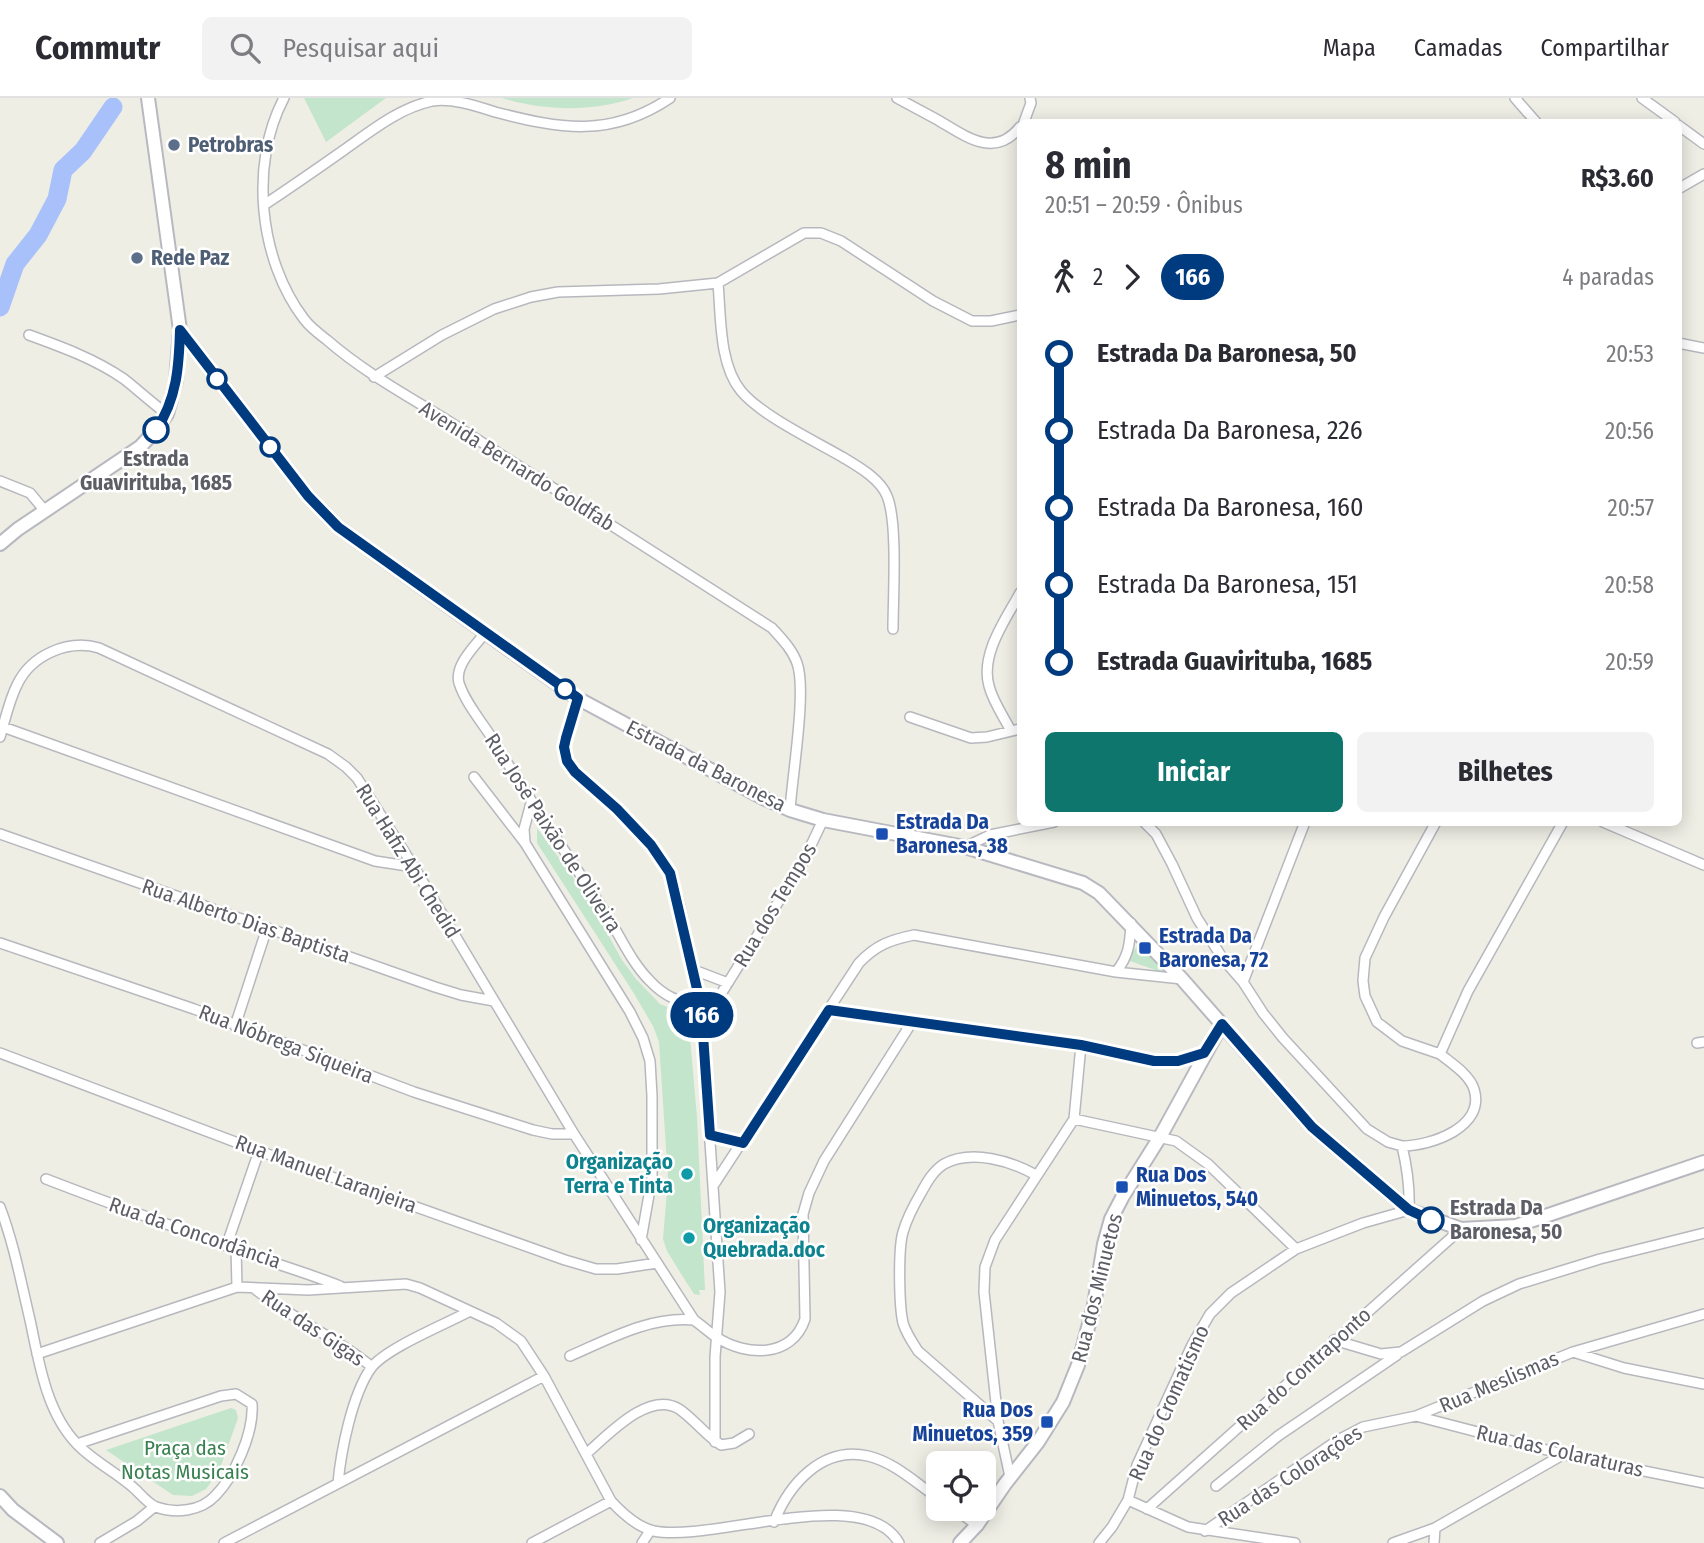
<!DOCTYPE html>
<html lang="pt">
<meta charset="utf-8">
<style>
:root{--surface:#fff;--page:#f2f2f3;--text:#2b2b33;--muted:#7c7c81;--line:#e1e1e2;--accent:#0f766e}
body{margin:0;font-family:"Fira Sans Condensed",sans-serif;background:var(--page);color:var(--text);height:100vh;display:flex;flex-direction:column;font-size:26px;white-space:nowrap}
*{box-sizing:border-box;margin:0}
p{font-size:23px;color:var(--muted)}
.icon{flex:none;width:38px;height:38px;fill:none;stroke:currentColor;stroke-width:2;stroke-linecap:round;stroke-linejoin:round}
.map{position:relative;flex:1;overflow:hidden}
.panel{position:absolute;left:1017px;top:21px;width:665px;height:707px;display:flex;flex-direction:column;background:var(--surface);border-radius:10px;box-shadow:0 4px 18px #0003}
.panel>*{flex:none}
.badge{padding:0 14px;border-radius:23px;font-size:24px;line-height:46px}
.controls{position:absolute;left:926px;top:1353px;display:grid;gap:14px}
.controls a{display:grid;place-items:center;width:70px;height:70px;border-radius:10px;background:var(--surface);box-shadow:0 4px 18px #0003;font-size:35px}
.map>.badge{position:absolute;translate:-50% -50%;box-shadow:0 0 0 4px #fff}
.legs{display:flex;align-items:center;gap:10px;height:77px;padding:0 28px;font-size:23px}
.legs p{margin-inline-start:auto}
.summary{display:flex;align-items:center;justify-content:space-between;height:119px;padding:0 28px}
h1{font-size:38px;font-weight:700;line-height:52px}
.primary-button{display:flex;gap:14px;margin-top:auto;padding:14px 28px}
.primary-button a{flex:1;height:80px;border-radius:10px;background:var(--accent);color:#fff;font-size:28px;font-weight:700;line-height:80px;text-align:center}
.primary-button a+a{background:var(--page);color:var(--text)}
ul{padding:0 28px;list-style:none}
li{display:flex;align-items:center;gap:24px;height:77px;font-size:26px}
li i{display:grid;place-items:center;width:10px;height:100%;margin:0 9px;background:currentColor}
li i::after{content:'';width:18px;height:18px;margin:-9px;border:5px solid;border-radius:50%;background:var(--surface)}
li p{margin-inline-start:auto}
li:first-child i{background:linear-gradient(#0000 50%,currentColor 0)}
li:last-child i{background:linear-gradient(currentColor 50%,#0000 0)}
header{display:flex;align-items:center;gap:42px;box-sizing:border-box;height:98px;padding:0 35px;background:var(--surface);border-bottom:2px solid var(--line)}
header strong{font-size:33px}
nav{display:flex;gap:38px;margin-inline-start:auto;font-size:24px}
.search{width:490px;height:63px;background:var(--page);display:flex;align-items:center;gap:18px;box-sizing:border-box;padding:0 24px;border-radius:10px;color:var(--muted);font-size:26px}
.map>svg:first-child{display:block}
.green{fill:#c3e5cc}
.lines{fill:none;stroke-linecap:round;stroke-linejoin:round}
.river{stroke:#a9c1fb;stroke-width:19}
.street-casing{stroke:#b7b8be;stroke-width:12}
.secondary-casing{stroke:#b8b9c0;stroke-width:16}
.street{stroke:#fff;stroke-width:9}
.secondary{stroke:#fff;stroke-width:12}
.line-1-casing{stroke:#fff;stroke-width:16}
.line-1{stroke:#003b80;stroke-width:10}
.service-dot{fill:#5c6f8a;stroke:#fff;stroke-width:2.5}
.stop-1-dot{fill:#fff;stroke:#003b80;stroke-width:3.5}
.transit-dot{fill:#1a4fb4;stroke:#fff;stroke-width:2.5}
.culture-dot{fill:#0f9aa8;stroke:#fff;stroke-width:2.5}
.labels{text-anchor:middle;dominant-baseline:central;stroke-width:5;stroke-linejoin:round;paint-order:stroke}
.service-label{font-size:21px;font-weight:bold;fill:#4e5e75;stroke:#fff;text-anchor:start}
.stop-label{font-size:21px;font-weight:bold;fill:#5d5e65;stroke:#fff}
.street-label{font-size:21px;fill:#5d5e65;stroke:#fff}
.transit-label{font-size:21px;font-weight:bold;fill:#164399;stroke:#fff;text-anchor:start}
.culture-label{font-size:21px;font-weight:bold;fill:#0d838f;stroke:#fff;text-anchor:end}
.park-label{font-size:21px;fill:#38804f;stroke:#fff}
</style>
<header>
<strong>Commutr</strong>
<div class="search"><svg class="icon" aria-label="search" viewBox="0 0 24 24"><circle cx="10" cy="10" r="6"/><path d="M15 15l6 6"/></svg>Pesquisar aqui</div>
<nav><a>Mapa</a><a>Camadas</a><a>Compartilhar</a></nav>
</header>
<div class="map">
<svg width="1704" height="1445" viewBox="0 0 1704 1445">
<rect width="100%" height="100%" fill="#eeeee5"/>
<path class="green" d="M304 0H386L326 44Z
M502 0H633C593 14 542 13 502 0Z
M537 730 586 797 622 862 636 881 660 906 688 917 697 1019 705 1192H699L700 1197 694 1196 683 1179 667 1153 663 1141 668 1080 659 944 653 928 633 894 537 745Z
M1140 844 1167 876 1127 862Z
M231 1310 236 1312 238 1320 219 1373 206 1391 192 1398 173 1397 106 1352Z"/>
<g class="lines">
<path class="river" d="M0 209 15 166 38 137 57 101 63 72 83 53 113 9"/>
<defs>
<path id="street" d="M284 0C249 66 259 162 304 221 310 229 319 236 327 242 365 275 408 298 450 324 558 393 664 461 772 530 781 540 792 551 797 565 807 592 792 679 790 712
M897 0C910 7 923 14 936 21 964 37 994 62 1020 29
M1515 0 1536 24
M1642 0 1675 24
M1024 24 1031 5 1030 0
M1678 27 1704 46
M1678 91 1704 76
M264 107C291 89 317 71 344 52 371 33 399 10 432 3 453 0 476 8 495 14 561 31 611 40 670 0
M718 185C721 219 719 266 741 293 762 318 815 343 844 360 859 369 880 381 887 398 898 424 893 499 893 531
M29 237C62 249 95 261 124 281 138 292 152 305 167 316
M1678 245 1704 250
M374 279 442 237 494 211 531 199 558 194 659 191 718 185 804 135H821L841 143 933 203 972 223H991L1020 217
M0 383 30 395 45 413
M486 534C476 547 454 567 459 585 465 604 481 623 492 640 527 699 566 754 603 811 619 835 630 863 650 883 665 899 679 904 701 908
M577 600 566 640 564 649 567 663 575 674 617 711 663 762 670 775 679 804 701 908 720 1194 715 1259V1344
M910 619 971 640 987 639 1020 631
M3 629 375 763 414 769
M1011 633C1004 619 993 604 989 588 980 556 1006 521 1020 495
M0 639C5 622 9 603 17 587 31 557 68 541 99 550L328 656 346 669 357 680 414 769 574 1036 694 1222C701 1227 709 1234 716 1239 747 1259 792 1260 805 1221L803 1116 809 1095 824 1063 912 924
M474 679 525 745 630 914 643 940 650 963 652 998V1080L641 1142
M1436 724 1384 819 1365 860 1363 883 1365 898 1377 924 1402 943 1440 956
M1603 724 1704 767
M0 736 435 889 461 897 494 903
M525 744 524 731 531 705
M965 749 990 737 1054 724
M0 845 194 911 414 994 533 1032 552 1036H574
M694 872 728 885
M1116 874 1182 881
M1243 884 1305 724
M829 912 1081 947 1154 963H1178L1204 955
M703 925 803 764 823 722
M235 928 267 830
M1697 945 1704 944
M0 955 259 1053 565 1162 596 1171H617L657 1165
M1074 1021 1176 1043 1208 1066 1296 1151
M710 1037 743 1045
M1402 1048C1431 1048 1486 1029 1474 991 1469 976 1451 965 1440 956L1468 893 1563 724
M46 1081C113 1107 181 1131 248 1156 279 1167 310 1176 340 1188
M713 1088 859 865C876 847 890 842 914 837L1116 874C1129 858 1130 845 1131 825
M0 1109C14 1146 21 1184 30 1222 39 1264 46 1314 77 1346 94 1364 118 1375 136 1392 141 1397 149 1406 156 1409 176 1416 201 1413 215 1398 235 1378 254 1334 252 1306L236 1296 221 1298 77 1346
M227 1146 259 1053
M236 1150 237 1189
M255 1191C292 1221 336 1239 372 1269
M1334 1242 1381 1256 1401 1254 1483 1203 1519 1186 1600 1161 1704 1135
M1573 1254 1624 1270 1704 1286
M37 1256 237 1189 308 1192 406 1186 420 1190 496 1225 521 1243 544 1278 611 1403C622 1415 637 1429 654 1433 712 1445 865 1384 899 1445
M570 1258C609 1241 650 1218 694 1222
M1416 1318 1570 1358 1704 1385
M998 1323 918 1253C912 1244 906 1235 903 1225 899 1207 898 1151 903 1134 907 1120 914 1107 921 1095 927 1084 933 1073 944 1066 972 1051 1011 1063 1036 1077
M586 1356C608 1337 649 1292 679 1311 694 1321 705 1337 721 1347L734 1345 749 1336
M1010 1379 998 1323 984 1194 985 1169 995 1142 1074 1021 1081 947
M338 1385C341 1353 352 1297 371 1270 386 1250 446 1226 470 1213
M1216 1388 1278 1338 1397 1257
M1128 1402 1188 1429 1295 1445
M953 1410 977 1427
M1147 1411 1461 1131
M774 1424C789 1386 822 1348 868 1358 894 1364 917 1386 938 1400
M1205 1433 1338 1342 1363 1329 1416 1318 1573 1254 1704 1216
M100 1445 137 1423 154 1409
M224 1445 544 1278
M532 1445 611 1403
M642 1445 650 1433
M1099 1445 1112 1429 1128 1402 1137 1367 1192 1247 1210 1216 1231 1195 1296 1151 1363 1125 1409 1112C1410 1090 1407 1069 1402 1048L1388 1044 1367 1031 1283 940 1263 915 1243 884 1223 861 1197 820 1172 766 1156 736 1144 724
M1393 1445 1435 1430 1564 1356
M1434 1445 1435 1430"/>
<path id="secondary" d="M180 232 308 398 338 429 577 600 763 700 790 712 823 722 965 749 1083 785 1099 795 1182 881 1312 1029 1409 1112 1461 1131 1516 1128 1704 1064
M0 446 18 431 140 349 154 334 167 316 176 283 180 232 148 0
M0 1398 13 1412 57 1445
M960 1445 977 1427 1005 1386 1038 1344 1063 1304 1078 1267 1094 1207 1104 1146 1111 1121 1123 1098 1160 1039 1222 926"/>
</defs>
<use href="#street" class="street-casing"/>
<use href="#secondary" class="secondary-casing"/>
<use href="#street" class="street"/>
<use href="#secondary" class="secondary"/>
</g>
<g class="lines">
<defs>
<path id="line-1" d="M156 332C177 301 179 268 180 232L308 398 338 429 578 600 566 640 564 649 567 663 575 674 617 711 651 747 670 775 701 908 710 1037 743 1045 829 912 1081 947 1154 963H1178L1204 955 1222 926 1312 1029 1409 1112 1431 1122"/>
</defs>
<use href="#line-1" class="line-1-casing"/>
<use href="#line-1" class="line-1"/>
</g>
<g class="service-dot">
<circle cx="174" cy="47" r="7"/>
<circle cx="137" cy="160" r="7"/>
</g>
<g class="stop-1-dot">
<circle cx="217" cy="281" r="9"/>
<circle cx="156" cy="332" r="12"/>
<circle cx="270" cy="349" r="9"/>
<circle cx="565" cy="591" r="9"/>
<circle cx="1431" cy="1122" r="12"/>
</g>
<g class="transit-dot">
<rect x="875" y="729" width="14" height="14" rx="3.5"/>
<rect x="1138" y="843" width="14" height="14" rx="3.5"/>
<rect x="1115" y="1082" width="14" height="14" rx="3.5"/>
<rect x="1040" y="1317" width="14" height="14" rx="3.5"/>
</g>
<g class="culture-dot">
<circle cx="687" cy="1076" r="7"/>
<circle cx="689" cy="1140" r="7"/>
</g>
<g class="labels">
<g class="service-label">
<text x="188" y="47">Petrobras</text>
<text x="151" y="160">Rede Paz</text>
</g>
<g class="stop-label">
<text x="156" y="361">Estrada<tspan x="156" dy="24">Guavirituba, 1685</tspan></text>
<text x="1450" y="1110" text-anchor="start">Estrada Da<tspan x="1450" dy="24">Baronesa, 50</tspan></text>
</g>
<g class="street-label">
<text transform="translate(517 368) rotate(32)">Avenida Bernardo Goldfab</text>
<text transform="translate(706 668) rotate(27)">Estrada da Baronesa</text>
<text transform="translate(553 735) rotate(57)">Rua José Paixão de Oliveira</text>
<text transform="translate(408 763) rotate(58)">Rua Hafiz Abi Chedid</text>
<text transform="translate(775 807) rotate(-59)">Rua dos Tempos</text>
<text transform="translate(246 823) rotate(19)">Rua Alberto Dias Baptista</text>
<text transform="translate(286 946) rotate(21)">Rua Nóbrega Siqueira</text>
<text transform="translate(326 1076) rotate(20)">Rua Manuel Laranjeira</text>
<text transform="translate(195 1135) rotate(19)">Rua da Concordância</text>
<text transform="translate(1097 1190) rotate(-76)">Rua dos Minuetos</text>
<text transform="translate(313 1230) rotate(34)">Rua das Gigas</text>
<text transform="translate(1304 1271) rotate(-42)">Rua do Contraponto</text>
<text transform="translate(1499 1284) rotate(-23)">Rua Meslismas</text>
<text transform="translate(1169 1305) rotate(-66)">Rua do Cromatismo</text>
<text transform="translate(1560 1353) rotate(13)">Rua das Colaraturas</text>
<text transform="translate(1290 1378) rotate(-33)">Rua das Colorações</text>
</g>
<g class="transit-label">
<text x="896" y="724">Estrada Da<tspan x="896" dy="24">Baronesa, 38</tspan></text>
<text x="1159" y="838">Estrada Da<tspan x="1159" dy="24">Baronesa, 72</tspan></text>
<text x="1136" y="1077">Rua Dos<tspan x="1136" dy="24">Minuetos, 540</tspan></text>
<text x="1033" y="1312" text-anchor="end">Rua Dos<tspan x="1033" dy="24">Minuetos, 359</tspan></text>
</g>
<g class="culture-label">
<text x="673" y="1064">Organização<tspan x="673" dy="24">Terra e Tinta</tspan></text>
<text x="703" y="1128" text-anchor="start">Organização<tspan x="703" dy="24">Quebrada.doc</tspan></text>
</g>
<g class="park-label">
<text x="185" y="1350">Praça das<tspan x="185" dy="24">Notas Musicais</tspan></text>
</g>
</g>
</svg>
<div class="controls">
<a><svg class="icon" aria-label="locate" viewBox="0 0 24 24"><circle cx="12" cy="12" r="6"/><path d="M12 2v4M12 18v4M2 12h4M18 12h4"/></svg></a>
</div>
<b class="badge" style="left:702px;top:917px;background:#003b80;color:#fff">166</b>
<section class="panel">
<div class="summary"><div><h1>8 min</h1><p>20:51 – 20:59 · Ônibus</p></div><b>R$3.60</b></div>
<div class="legs"><svg class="icon" aria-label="walk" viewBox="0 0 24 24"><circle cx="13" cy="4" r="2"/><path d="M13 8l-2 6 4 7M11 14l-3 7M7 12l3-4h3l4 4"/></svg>2<svg class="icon" aria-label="forward" viewBox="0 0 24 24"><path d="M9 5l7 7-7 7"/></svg><b class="badge" style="background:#003b80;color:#fff">166</b><p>4 paradas</p></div>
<ul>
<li><i style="color:#003b80"></i><b>Estrada Da Baronesa, 50</b><p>20:53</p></li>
<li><i style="color:#003b80"></i><span>Estrada Da Baronesa, 226</span><p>20:56</p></li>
<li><i style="color:#003b80"></i><span>Estrada Da Baronesa, 160</span><p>20:57</p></li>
<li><i style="color:#003b80"></i><span>Estrada Da Baronesa, 151</span><p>20:58</p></li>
<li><i style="color:#003b80"></i><b>Estrada Guavirituba, 1685</b><p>20:59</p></li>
</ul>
<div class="primary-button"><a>Iniciar</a><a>Bilhetes</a></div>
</section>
</div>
